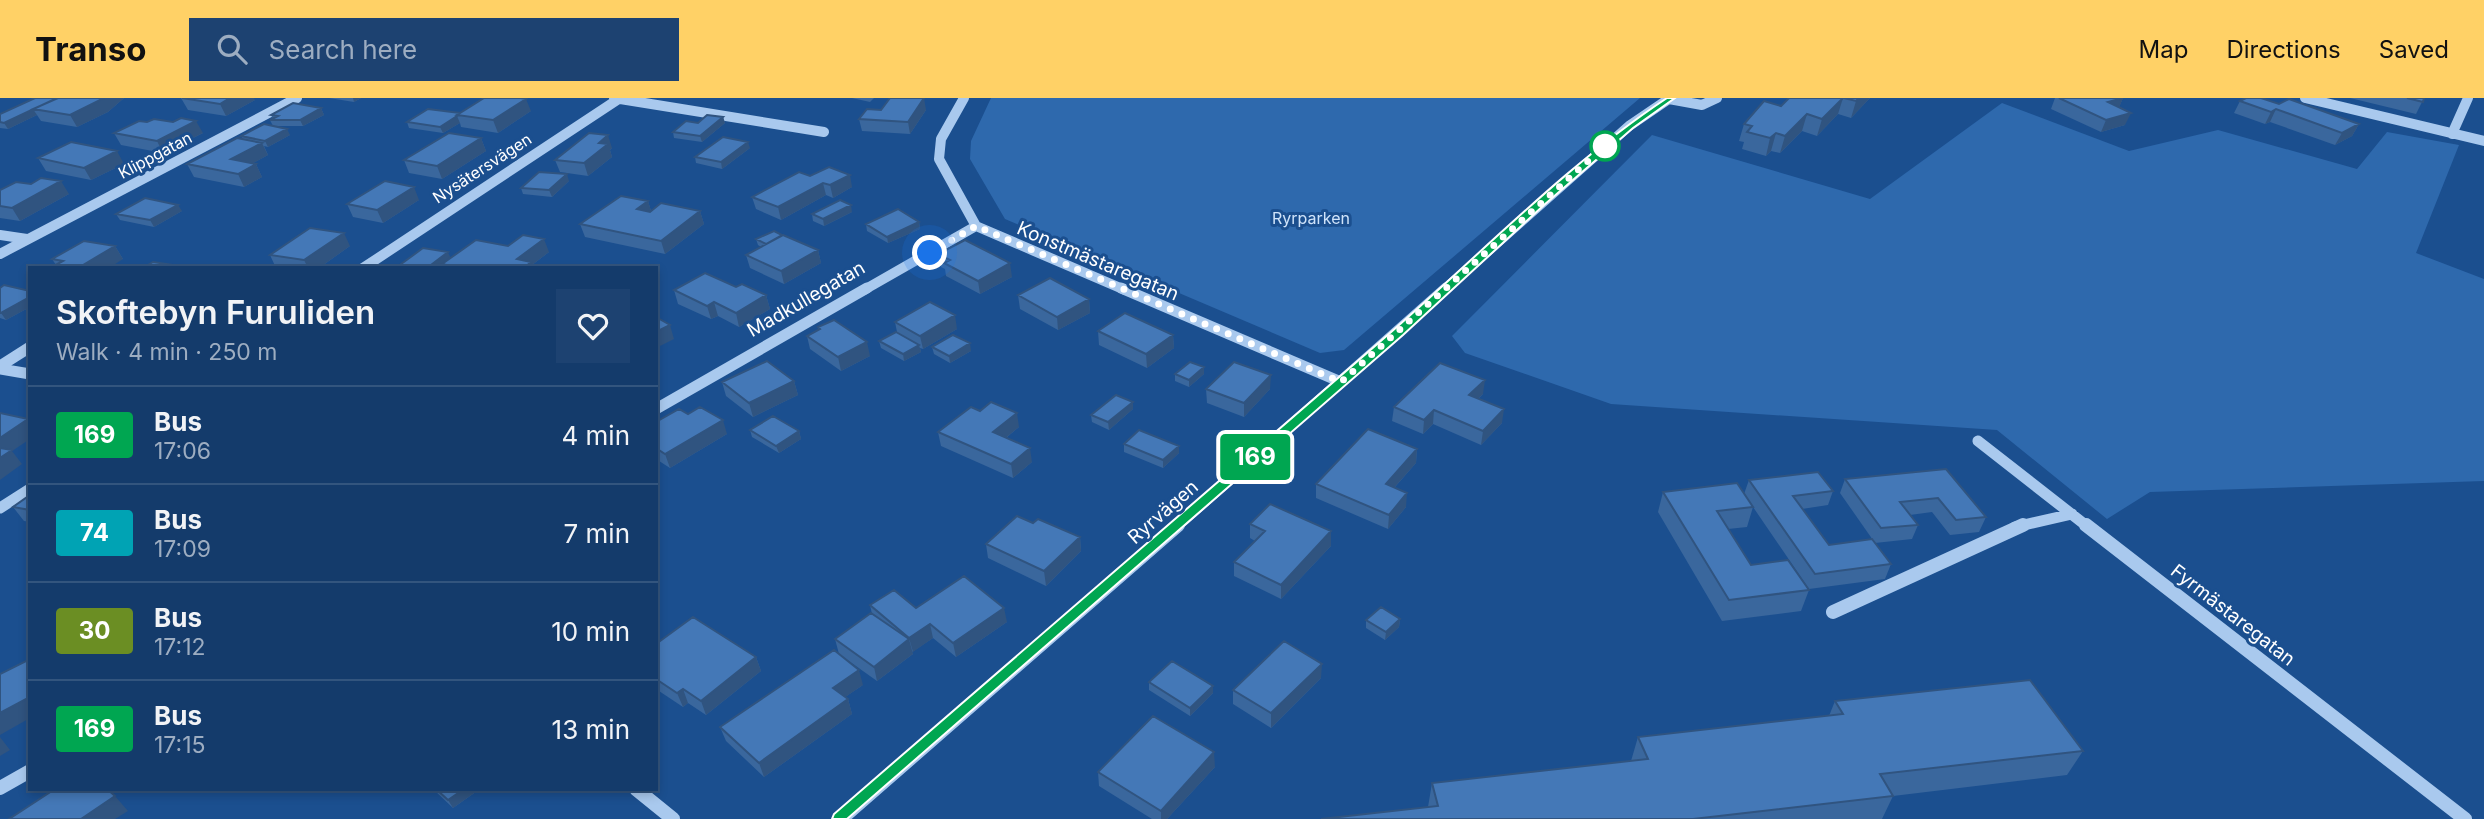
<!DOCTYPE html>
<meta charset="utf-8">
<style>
:root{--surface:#143b6b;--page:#1d4271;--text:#f1f3f6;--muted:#9dadc1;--line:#33557e;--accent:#ffd166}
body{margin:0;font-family:Inter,sans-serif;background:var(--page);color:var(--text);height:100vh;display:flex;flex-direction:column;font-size:26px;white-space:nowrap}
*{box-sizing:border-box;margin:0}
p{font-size:23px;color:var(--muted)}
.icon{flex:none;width:38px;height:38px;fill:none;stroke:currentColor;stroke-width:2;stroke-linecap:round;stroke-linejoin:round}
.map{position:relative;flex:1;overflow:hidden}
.details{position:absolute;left:28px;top:168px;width:630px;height:525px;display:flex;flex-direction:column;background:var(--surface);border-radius:0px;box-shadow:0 4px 10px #0003,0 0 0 2px var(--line)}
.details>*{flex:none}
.badge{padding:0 14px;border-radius:5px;font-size:24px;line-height:46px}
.you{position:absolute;width:35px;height:35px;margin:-18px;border:5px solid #fff;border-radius:50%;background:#1a73e8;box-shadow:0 0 0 10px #1a73e833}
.map>.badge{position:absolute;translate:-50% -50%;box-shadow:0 0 0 4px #fff}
.round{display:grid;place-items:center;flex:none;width:74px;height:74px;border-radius:0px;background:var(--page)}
.headline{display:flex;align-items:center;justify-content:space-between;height:119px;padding:0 28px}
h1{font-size:33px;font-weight:600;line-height:52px}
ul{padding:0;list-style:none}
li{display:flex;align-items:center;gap:21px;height:98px;padding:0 28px;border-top:2px solid var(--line)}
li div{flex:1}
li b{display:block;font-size:26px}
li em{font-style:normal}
li .badge{min-width:77px;font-weight:700;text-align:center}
header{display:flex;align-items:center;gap:42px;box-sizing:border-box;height:98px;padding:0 35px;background:var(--accent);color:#111}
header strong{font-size:33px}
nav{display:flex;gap:38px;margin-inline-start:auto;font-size:24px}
.search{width:490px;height:63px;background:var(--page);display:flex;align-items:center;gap:18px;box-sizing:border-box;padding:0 24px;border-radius:0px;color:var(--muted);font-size:26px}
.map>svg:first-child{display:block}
.green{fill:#2e69ad}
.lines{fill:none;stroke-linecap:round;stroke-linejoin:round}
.minor-far2{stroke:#a9c9ee;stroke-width:10}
.minor-far1{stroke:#a9c9ee;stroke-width:11}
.minor{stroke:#a9c9ee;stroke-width:14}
.wall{fill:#3a679d}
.shaded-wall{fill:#305480}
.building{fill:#4478b7;stroke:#305480;stroke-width:2}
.line{fill:#00a651;stroke:#fff;stroke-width:2}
.walk{stroke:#fff;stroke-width:7;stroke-dasharray:0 12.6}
.stop-dot{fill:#fff;stroke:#00a651;stroke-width:3.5}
.labels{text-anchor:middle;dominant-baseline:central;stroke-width:6;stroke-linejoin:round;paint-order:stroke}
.far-street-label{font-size:16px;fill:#fff;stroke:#1b4f8f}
.far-park-label{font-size:16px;fill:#cfe3fa;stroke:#1b4f8f}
.street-label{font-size:19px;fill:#fff;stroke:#1b4f8f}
</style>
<header>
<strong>Transo</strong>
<div class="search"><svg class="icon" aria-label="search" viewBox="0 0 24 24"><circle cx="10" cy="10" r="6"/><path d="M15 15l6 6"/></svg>Search here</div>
<nav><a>Map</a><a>Directions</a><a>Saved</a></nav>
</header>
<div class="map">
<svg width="2484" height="721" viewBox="0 0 2484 721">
<rect width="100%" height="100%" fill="#1b4f8f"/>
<path class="green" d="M991 0H1640L1344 252 1320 255 1005 121 970 61 971 43Z
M2002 5 2129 53 2218 32 2357 71 2387 34 2459 47 2416 155 2484 181V383L2150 394 2107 421 1997 332 1611 306 1465 255 1452 238 1652 37 1870 101Z"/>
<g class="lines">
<path class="minor-far2" d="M614 0 824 34
M964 0 941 41 939 61 976 128 1125 192
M2305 0 2484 43
M1669 1 1702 7 1717 0
M2452 36 2468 0
M0 137 27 141
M0 156 297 0
M363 170 620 0
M864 192 976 128
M1444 192 1629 28 1670 0"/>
<path class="minor-far1" d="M1121 190 1341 284
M0 268 30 249
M0 271 30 276
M656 311 867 190
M1978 343 2088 429
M0 410 30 391
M1176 429 1446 190
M2015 429 2072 416"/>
<path class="minor" d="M2086 427 2465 721
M1833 514 2023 427
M0 690 30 673
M636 691 673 721
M841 721 1178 427"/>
</g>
<path class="wall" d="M124 0 108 14 77 29 41 23 37 17 8 31 0 30V16Z
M181 0 255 2 226 18 188 12Z
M329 0H361L354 4Z
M852 0H874L870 4Z
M1789 0H1870L1851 20 1838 16 1817 38 1802 33 1780 55 1771 53 1766 58 1742 51 1744 44 1739 43 1744 26 1781 8Z
M2055 0H2123L2119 9 2125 27 2101 34 2051 11Z
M2350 0H2424L2416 16Z
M2240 3 2279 6 2359 26 2352 38 2335 47 2270 24 2265 26 2234 15Z
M321 10 324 17 303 28H275L290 37 268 49 264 48 268 57 253 65 256 66 262 79 244 89 194 79 187 66 243 41 241 38 273 28 270 22 273 21 271 17Z
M926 12 910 36 862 33 859 21Z
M531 13 498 35 461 29 460 25 443 35 409 30 407 24 460 15Z
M723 19 725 25 702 44 674 40 673 34Z
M114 35H203L163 55 121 47Z
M481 40 486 53 442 81 409 75 404 62Z
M612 50 610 52 612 59 588 78 560 74 555 62Z
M750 50 722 71 696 65 695 59Z
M38 60 124 66 91 82 46 73Z
M810 78 852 89 833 100 826 97 781 122 756 111 752 99Z
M569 83 552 99 523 96 521 90Z
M31 86 69 96 20 123 0 120V92Z
M419 102 383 125 353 119 347 106Z
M648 103 651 113H700L704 126 665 156 585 139 580 126Z
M182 113 154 129 120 122 116 116Z
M852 114 824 128 813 123 812 116Z
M919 124 920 131 888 145 867 133 866 126Z
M782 137 818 152 821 165 784 186 750 170 746 157 761 149 758 147 756 141Z
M115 148 123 161 56 167 52 161Z
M350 148 319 170H276L270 157Z
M549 154 532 167 534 170H443L442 167 439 170H397L450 160Z
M938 156 1012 179 980 196 946 178 945 171 941 169Z
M736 189 766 197 770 211 739 229 718 218 711 221 678 206 674 192Z
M0 190 30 193V209L6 222 0 220Z
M1018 197 1089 201 1090 215 1058 232 1020 211Z
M895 224 957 231 923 251 920 250 921 254 904 263 881 250 879 243 897 234Z
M818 229 870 258 841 273 810 251 807 238 818 232Z
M1098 233 1173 237 1174 250 1147 270 1099 247Z
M932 249 971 253 950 265 934 256Z
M1204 269V276L1189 289 1175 283V276Z
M794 283 798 297 753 319 726 298 722 284Z
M1206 291H1270L1244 319 1207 305Z
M1483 296 1478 301 1502 325 1481 347 1433 326 1423 336 1392 323 1394 309Z
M1133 311 1109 332 1092 324 1091 317Z
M688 316 727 336 670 370 656 361V324Z
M1019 329 1006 340 1032 364 1013 380 941 348 938 334Z
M750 332 799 333 801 341 779 355 752 339Z
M1124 346 1179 355 1163 370 1124 354Z
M1417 351 1416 365 1395 389 1406 409 1388 431 1316 400V386Z
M1946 371 1986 419 1979 434 1950 437 1932 414 1910 417 1918 427 1912 441 1875 445 1840 395 1845 381Z
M1749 382 1833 393 1828 407 1802 411 1829 447 1891 466 1885 481 1809 491 1753 409 1747 429 1728 431 1751 467 1809 492 1801 513 1722 523 1658 414 1663 394 1744 396Z
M30 397V424L24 423 13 409Z
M1033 425 1080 439 1081 453 1046 488 988 460 986 446Z
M1250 426 1331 433V448L1281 501 1234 478V464L1255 443 1250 440Z
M870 507 916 510 1007 524 956 559 933 540 912 554 913 556 877 583 839 556 835 541 872 516Z
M1400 521 1399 529 1385 542 1366 530V522Z
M656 546 756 559 761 573 706 617 688 605 683 609 656 591Z
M1321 580 1271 630 1233 606V592Z
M1149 584 1213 595 1190 618 1149 592Z
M863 587 845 599 848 601 852 616 764 679 726 643 720 629Z
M1835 603 2083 653 2067 677 1893 698 1882 721H1321L1428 709 1432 685 1631 663 1638 639 1829 618Z
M1215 669 1167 721H1152L1099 688 1098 674Z
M433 691H480L453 710Z"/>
<path class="shaded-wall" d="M57 0 33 11 37 17 8 31 4 25Z
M104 0H124L108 14 77 29 70 17Z
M230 0H254L255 2 226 18 220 6Z
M353 0H361L354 4Z
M520 0 526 1 531 13 498 35 493 22Z
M924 0 926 12 910 36 908 24Z
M1843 0 1838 16 1817 38 1822 21Z
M1859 0H1870L1851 20 1856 3Z
M2123 0 2118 12 2108 4Z
M321 10 324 17 303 28 300 22Z
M2276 11 2270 24 2265 26 2271 14Z
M2131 15 2125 27 2101 34 2106 22Z
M1807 16 1802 33 1780 55 1785 38Z
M457 18 460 25 443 35 440 29Z
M723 19 725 25 702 44 700 38Z
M196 23 203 35 163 55 157 43Z
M2359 26 2352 38 2335 47 2342 35Z
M287 31 290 37 268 49 265 43Z
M1776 35 1771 53 1766 58 1770 40Z
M608 37 612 50 610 52 612 59 588 78 584 65 599 45Z
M481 40 486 53 442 81 437 68Z
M748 44 750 50 722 71 721 64Z
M262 45 268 57 237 74 231 61Z
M117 53 124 66 91 82 84 70Z
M256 66 262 79 244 89 238 76Z
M567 76 569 83 552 99 549 92Z
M850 77 852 89 833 100 830 87Z
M61 83 69 96 20 123 12 110Z
M823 85 826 97 781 122 778 109Z
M414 89 419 102 383 125 377 112Z
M648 103 652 116 637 111Z
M178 107 182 113 154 129 150 122Z
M851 107 852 114 824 128 823 121Z
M700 113 704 126 665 156 661 143Z
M919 124 920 131 888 145 887 139Z
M344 135 350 148 319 170H308L304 162Z
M544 141 549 154 532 167 534 170H520L517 161Z
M115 148 123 161 109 170H78Z
M818 152 821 165 784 186 781 173Z
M448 154 451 161 439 170H427Z
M1010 165 1012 179 980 196 978 183Z
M766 197 770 211 739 229 736 215Z
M30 199V209L6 222 1 215Z
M1089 201 1090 215 1058 232 1057 219Z
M714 204 718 218 711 221 707 208Z
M955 217 957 231 923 251 920 238Z
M670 227 674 241 656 250V234Z
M1173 237 1174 250 1147 270 1146 256Z
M867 244 870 258 841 273 838 259Z
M970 245 971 253 950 265 949 258Z
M919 247 921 254 904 263 903 256Z
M1204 269V276L1189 289V282Z
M1271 277 1270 291 1244 319V305Z
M1485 282 1483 296 1467 311 1469 297Z
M794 283 798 297 753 319 749 305Z
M1133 304V311L1109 332 1108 324Z
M1504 311 1502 325 1481 347 1483 333Z
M1434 312 1433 326 1423 336 1424 322Z
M1017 315 1019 329 996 348 993 334Z
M28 321 30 323V341L12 353 22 366 0 382V340Z
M723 322 727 336 670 370 665 356Z
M799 333 801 341 779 355 776 348Z
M1179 348V355L1163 370V362Z
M1030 350 1032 364 1013 380 1011 366Z
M1417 351 1416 365 1385 400 1386 386Z
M1407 395 1406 409 1388 431 1389 417Z
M1331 433V448L1281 501V487Z
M1080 439 1081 453 1046 488 1044 473Z
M1004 510 1007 524 956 559 953 545Z
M1400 521 1399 529 1385 542 1386 534Z
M930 526 933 540 913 554 909 540Z
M909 541 913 556 877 583 874 569Z
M756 559 761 573 706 617 701 603Z
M1322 566 1321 580 1271 630V615Z
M859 572 863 587 838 604 833 590Z
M1213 588V595L1190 618V610Z
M683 591 688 605 683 609 677 595Z
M30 599V620L0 637V615Z
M848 601 852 616 764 679 759 665Z
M0 639 10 652 0 658Z
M1214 654 1215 669 1167 721H1161V713Z
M464 691H480L453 710 448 702Z
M115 698 128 713 115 721H81Z"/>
<path class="building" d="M35 0H57L4 25 0 24V16Z
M58 0H104L70 17 33 11Z
M182 0H230L220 6Z
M484 0H521L526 1 493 22 457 17Z
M890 0H924L908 24 859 21 867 11 881 12Z
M1789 0H1843L1822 21 1807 16 1785 38 1776 35 1770 40 1747 34 1752 28 1744 26 1764 3 1781 8Z
M1844 0H1859L1856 3Z
M2059 0H2123L2108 4 2131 15 2106 22Z
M2246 0H2261L2279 6 2289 1 2359 26 2342 35 2276 11 2271 14 2240 3Z
M2407 0H2424L2423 4Z
M293 5 321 10 300 22H270L278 18 271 17Z
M428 11 460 15 457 17V18L440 29 407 24Z
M707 17 723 19 700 38 673 34 686 23 698 25Z
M181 20 196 23 157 43 114 35 139 23 147 24 154 21 173 24Z
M264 26 287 31 265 43 241 38Z
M449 35 481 40 437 68 404 62Z
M589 35 608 37 599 45 608 46 584 65 555 62Z
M723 39 748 44 721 64 695 59Z
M237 40 262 45 231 61 256 66 238 76 187 66Z
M71 44 117 53 84 70 38 60Z
M829 69 850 77 830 87 823 85 778 109 752 99 799 74 810 78Z
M539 74 567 76 549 92 521 90Z
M41 80 61 83 12 110 0 108V92L16 84 31 86Z
M385 83 414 89 377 112 347 106Z
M621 98 648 103 637 111 650 114 661 105 700 113 661 143 580 126Z
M145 100 178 107 150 122 116 116Z
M840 102 851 107 823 121 812 116Z
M898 111 919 124 887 139 866 126Z
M310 130 344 135 304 162 270 157Z
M774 133 782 137 766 146 756 141Z
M523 137 544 141 517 161 531 164 524 170H460L442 166 476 142 508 148Z
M783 137 818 152 781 173 746 157Z
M965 142 1010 165 978 183 944 165 950 162 938 156Z
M84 143 115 148 78 170H50L63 163 52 161Z
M423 150 448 154 427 170 397 169Z
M153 164 180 168 177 170H143Z
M705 175 736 189 742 186 766 197 736 215 714 204 707 208 674 192Z
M1050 180 1089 201 1057 219 1018 197Z
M4 187 30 193V199L1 215H0V190Z
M930 204 955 217 920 238 895 224Z
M1125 215 1173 237 1146 256 1098 233Z
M656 219 670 227 656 234Z
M834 222 867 244 838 259 807 238 820 231 818 229Z
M896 234 919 247 903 256 879 243Z
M953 237 970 245 949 258 932 249Z
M767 263 794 283 749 305 722 284Z
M1190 264 1204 269 1189 282 1175 276Z
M1234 264 1271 277 1244 305 1206 291Z
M1440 265 1485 282 1469 297 1504 311 1483 333 1434 312 1424 322 1394 309Z
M1116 297 1133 304 1108 324 1091 317Z
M991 304 1017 315 993 334 1030 350 1011 366 938 334 971 309 980 313Z
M700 309 723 322 665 356 656 350V324L679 311 688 316Z
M0 315 28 321 0 340Z
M773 318 799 333 776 348 750 332Z
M1368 331 1417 351 1386 386 1407 395 1389 417 1316 386Z
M1139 332 1179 348 1163 362 1124 346Z
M0 350 12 352 0 360Z
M1946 371 1986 419 1956 422 1938 400 1900 404 1918 427 1881 430 1845 381Z
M1818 374 1833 393 1793 398 1829 447 1872 441 1891 466 1815 476 1749 382Z
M1737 385 1753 409 1717 413 1751 467 1788 462 1809 492 1729 502 1663 394Z
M30 397V412L13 409Z
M1270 406 1331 433 1281 487 1234 464 1265 433 1250 426Z
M1017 418 1033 425 1038 421 1080 439 1044 473 986 446Z
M964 478 1004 510 953 545 930 526 909 540 870 507 894 492 916 510Z
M1381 509 1400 521 1386 534 1366 522Z
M871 515 909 541 874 569 835 541Z
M693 519 756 559 701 603 683 591 677 595 656 581V546Z
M1284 543 1322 566 1271 615 1233 592Z
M834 552 859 572 833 590 848 601 759 665 720 629Z
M30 561V599L0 615V576Z
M1172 563 1213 588 1190 610 1149 584Z
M2030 582 2083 653 1880 676 1893 698 1693 721H1321L1438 708 1432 685 1648 661 1638 639 1843 616 1835 603Z
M1153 618 1214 654 1161 713 1098 674Z
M55 691H107L115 698 81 721H9Z
M436 691H464L448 702Z"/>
<path class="line" d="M1667 0H1675L1633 30 1544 107 1403 237 847 721H832L834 716C1020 555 1205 395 1390 235 1482 155 1566 67 1667 0Z"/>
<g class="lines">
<path class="walk" d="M930 155 976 128 1341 284 1605 48"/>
</g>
<circle class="stop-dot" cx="1605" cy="48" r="14"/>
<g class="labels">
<g class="far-street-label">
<text transform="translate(155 57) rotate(-28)">Klippgatan</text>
<text transform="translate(482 70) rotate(-33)">Nysätersvägen</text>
</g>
<g class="far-park-label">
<text x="1311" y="120">Ryrparken</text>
</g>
<g class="street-label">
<text transform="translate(1098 163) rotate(23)">Konstmästaregatan</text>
<text transform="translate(806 201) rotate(-30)">Madkullegatan</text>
<text transform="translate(1163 414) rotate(-41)">Ryrvägen</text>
<text transform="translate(2233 517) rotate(38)">Fyrmästaregatan</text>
</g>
</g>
</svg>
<div class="you" style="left:930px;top:155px"></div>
<b class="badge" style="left:1255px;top:359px;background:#00a651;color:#fff">169</b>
<section class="details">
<div class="headline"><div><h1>Skoftebyn Furuliden</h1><p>Walk · 4 min · 250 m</p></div><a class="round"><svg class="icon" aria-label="heart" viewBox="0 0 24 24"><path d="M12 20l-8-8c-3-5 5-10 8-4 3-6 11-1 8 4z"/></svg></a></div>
<ul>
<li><span class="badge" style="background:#00a651;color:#fff">169</span><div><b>Bus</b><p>17:06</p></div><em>4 min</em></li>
<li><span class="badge" style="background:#00a3b4;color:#fff">74</span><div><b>Bus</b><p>17:09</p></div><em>7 min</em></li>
<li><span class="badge" style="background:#6b8e23;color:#fff">30</span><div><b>Bus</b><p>17:12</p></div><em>10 min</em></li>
<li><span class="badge" style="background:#00a651;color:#fff">169</span><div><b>Bus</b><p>17:15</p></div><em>13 min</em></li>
</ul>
</section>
</div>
